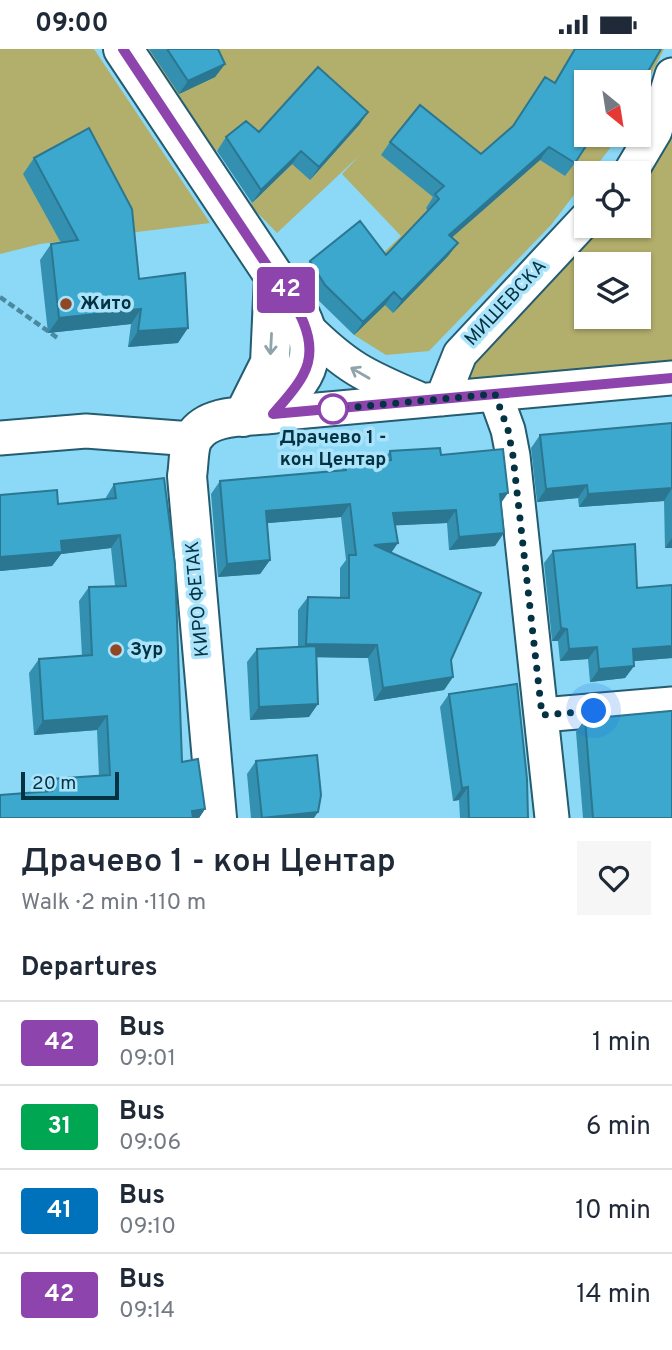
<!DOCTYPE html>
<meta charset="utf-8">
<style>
:root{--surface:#fff;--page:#f6f6f7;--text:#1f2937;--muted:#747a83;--line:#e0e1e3}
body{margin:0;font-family:Overpass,sans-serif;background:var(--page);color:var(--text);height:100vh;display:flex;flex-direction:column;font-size:26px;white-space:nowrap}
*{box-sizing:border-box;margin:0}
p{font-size:23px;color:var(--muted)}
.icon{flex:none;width:38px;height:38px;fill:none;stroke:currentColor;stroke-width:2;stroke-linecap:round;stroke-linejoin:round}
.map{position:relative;height:769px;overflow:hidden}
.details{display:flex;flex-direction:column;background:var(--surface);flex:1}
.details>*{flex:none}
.badge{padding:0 14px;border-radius:5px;font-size:24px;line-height:46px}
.needle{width:46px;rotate:150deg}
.fabs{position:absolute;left:574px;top:21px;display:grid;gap:14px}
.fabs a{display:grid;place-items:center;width:77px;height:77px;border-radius:0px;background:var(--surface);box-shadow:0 2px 5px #0004;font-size:35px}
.scale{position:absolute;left:21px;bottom:18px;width:98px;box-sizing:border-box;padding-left:7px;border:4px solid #033342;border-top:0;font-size:19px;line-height:24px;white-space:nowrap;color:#033342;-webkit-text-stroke:5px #abe3fa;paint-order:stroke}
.you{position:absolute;width:35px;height:35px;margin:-18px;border:5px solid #fff;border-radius:50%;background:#1a73e8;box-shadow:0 0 0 10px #1a73e833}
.map>.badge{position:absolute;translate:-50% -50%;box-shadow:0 0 0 4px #fff}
h2{padding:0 21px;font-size:26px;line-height:63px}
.round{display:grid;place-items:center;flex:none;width:74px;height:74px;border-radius:0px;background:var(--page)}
.headline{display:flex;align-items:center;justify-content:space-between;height:119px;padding:0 21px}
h1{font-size:33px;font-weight:600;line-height:52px}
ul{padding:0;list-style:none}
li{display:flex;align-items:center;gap:21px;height:84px;padding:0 21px;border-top:2px solid var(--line)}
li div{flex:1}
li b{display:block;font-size:26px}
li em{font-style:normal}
li .badge{min-width:77px;font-weight:700;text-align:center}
.status{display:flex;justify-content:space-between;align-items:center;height:49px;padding:0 35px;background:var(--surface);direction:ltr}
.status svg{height:19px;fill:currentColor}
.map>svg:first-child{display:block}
.green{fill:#b2ae6c;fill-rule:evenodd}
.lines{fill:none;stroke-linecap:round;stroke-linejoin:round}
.minor-casing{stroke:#255c70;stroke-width:37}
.major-casing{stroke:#255c70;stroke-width:42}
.path{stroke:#4a8aa1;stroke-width:4.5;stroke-dasharray:7 3.5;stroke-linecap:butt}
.minor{stroke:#fff;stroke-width:33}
.major{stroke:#fff;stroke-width:38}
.wall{fill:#3490b0}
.shaded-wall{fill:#2b7690}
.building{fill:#3da8cd;stroke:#2b7690;stroke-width:2}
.oneway{stroke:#8ea3aa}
.line-casing{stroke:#fff;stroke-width:16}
.line{stroke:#8e44ad;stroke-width:10}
.walk{stroke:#033342;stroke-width:7;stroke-dasharray:0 12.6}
.poi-dot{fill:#8f4724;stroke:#abe3fa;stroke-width:2.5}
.stop-dot{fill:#fff;stroke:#8e44ad;stroke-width:3.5}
.labels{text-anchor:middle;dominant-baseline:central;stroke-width:7;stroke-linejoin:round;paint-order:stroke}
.street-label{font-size:19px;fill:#033342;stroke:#abe3fa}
.poi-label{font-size:19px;font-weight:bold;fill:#033342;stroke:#abe3fa;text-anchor:start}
.stop-label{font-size:19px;font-weight:bold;fill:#033342;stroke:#abe3fa}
</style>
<div class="status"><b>09:00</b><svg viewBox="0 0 49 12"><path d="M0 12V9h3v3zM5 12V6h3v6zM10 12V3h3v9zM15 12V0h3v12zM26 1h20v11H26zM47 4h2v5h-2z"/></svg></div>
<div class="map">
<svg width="672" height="769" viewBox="0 0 672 769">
<rect width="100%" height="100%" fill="#8bd9f7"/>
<path class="green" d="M0 0H94L210 174 40 195 0 205Z
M149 0H664L639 49V33H586V86H620L591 124H586V130L551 176 429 302 386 306 354 286 373 214 401 187 342 125 360 106 277 184 250 156 281 125 237 85 206 110 169 44Z
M672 34V329L442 350 586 177H639V124ZM586 215H639V268H586Z"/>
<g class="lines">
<defs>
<path id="minor" d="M630 124 655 82 672 26
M305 277C346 318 365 327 417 349
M495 345 508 381 513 407 552 769
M442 350 460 305 586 170
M273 365 672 329
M0 389 86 382 192 390
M542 666 672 655"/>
<path id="major" d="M123 0 274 227C295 253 322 291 303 326 295 340 283 353 273 365 248 368 209 364 194 388 188 397 189 416 187 427L217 769
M243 368 270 314 274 227"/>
</defs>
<use href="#minor" class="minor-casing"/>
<use href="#major" class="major-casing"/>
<path class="path" d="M0 248 59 290"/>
<use href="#minor" class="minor"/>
<use href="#major" class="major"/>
</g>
<path class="wall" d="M149 0H218L225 15 215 28 179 45Z
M574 0H661L586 33 575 114 565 127 540 111 452 188 458 194 448 207 393 264 385 256 354 286 316 249 300 225 310 212 386 206 428 162 426 159 433 148 381 106 390 93 481 105 512 78 554 34Z
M368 63 359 76 310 131 292 115 252 154 217 102 226 88Z
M34 109 139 230 178 294 128 298 131 275 48 284 40 211 51 195 61 194 23 125Z
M672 374V499H665L664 452 579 458 578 449 537 453 531 399 540 386Z
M390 402 441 406 501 454 495 497 449 501 447 474 395 476 391 503 451 611 453 628 444 641 374 652 368 609 316 608 309 668 250 671 247 613 257 600 298 598V561L308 548 340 549V519L346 511 341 468 267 474 270 511 260 525 218 528 211 445 220 432 342 421 345 416 383 412Z
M114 435 182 713 205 760 199 769H0L42 743 51 730 99 727 97 681 34 686 29 624 39 610 82 607 79 552 89 538 115 537 111 499 61 505 52 517 0 522V446L58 455 105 450Z
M553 502 637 539 672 536V609L633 612 634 617 625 629 590 633 588 610 560 612 558 592H552L544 514Z
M449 645 528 769H460L459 751 453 752 440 658Z
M585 670 672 769H583L576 683Z
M256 712 314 769H251L247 725Z"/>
<path class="shaded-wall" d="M225 15 215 28 179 45 188 32Z
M368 63 359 76 310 131 319 118Z
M549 98 540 111 440 199 449 186Z
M301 102 292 115 252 154 261 141Z
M458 194 448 207 393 264 402 251Z
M394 243 385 256 354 286 363 273Z
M141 260 131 275 48 284 59 269Z
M188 279 178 294 128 298 138 282Z
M587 436 578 449 537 453 546 440Z
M672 439 664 452 579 458 588 445Z
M508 444 499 457 500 445Z
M350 455 341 468 257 475 266 462Z
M456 461 447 474 384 477 393 464Z
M504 484 495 497 449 501 459 488Z
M120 486 111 499 61 505 52 517 0 522V508L61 492Z
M672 489V499H665Z
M398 494 389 507 374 496Z
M270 511 260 525 218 528 227 515Z
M561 579 567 580 558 592H552Z
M306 595 377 596 368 609 297 608Z
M672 597V609L624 613 633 600Z
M597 598 588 610 560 612 569 600Z
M634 617 625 629 590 633 599 620Z
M453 628 444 641 374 652 383 639Z
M318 655 309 668 250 671 259 658Z
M107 667 97 681 34 686 43 672Z
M468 738 459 751 453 752 462 739Z
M205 760 199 769H187L192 762Z
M318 763 314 769H261H262Z"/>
<path class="building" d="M167 0H218L225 15 188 32Z
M575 0H661L639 38V33H586V86H593L575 114 549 98 449 186 458 194 402 251 394 243 363 273 325 236 310 212 360 172 386 206 439 150 435 145 444 137 390 93 420 56 481 105 513 77 545 28 555 34Z
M318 18 368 63 319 118 301 102 261 141 226 88 246 72 259 83Z
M89 79 132 160 139 230 185 224 188 279 138 282 141 260 59 269 51 195 78 191 34 109Z
M672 374V439L588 445 587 436 546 440 540 386Z
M440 399 441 406 503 400 508 444 500 445 504 484 459 488 456 461 393 464 398 494 374 496 481 544 451 611 453 628 383 639 377 596 306 595 308 548 349 549V506H356L350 455 266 462 270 511 227 515 220 432 346 421 345 416 391 411 390 402Z
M164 429 175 516 182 713 198 710 205 760 192 762 193 769H0V746L52 742 51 730 110 726 107 667 43 672 39 610 92 606 89 538 126 537 120 486 61 492 62 503 0 508V446L57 441 58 455 116 449 114 435Z
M635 495 637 539 672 536V597L633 600 634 617 599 620 597 598 569 600 567 580 561 579 553 502Z
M316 597 318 655 259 658 257 600Z
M517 635 527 730 528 769H469L468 738 462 739 449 645Z
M670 662H672V769H593L585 670Z
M317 706 321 746 318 763 262 769 256 712Z"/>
<defs><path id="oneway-shaft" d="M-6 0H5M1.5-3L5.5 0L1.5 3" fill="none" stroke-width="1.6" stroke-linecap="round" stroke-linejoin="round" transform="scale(1.75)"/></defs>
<g class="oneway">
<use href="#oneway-shaft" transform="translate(271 295) rotate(93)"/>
<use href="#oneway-shaft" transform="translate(360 324) rotate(-150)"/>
</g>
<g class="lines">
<defs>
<path id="line" d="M123 0 274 227C295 253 322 292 303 326 296 340 283 353 273 365L672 329"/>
</defs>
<use href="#line" class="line-casing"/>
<use href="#line" class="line"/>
<path class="walk" d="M333 360 495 345 508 381 513 407 542 666 594 662"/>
</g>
<g class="poi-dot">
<circle cx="66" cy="255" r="7"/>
<circle cx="116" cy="601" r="7"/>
</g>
<circle class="stop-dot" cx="333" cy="360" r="14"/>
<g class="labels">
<g class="street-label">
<text transform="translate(506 254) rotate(-47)">МИШЕВСКА</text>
<text transform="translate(198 550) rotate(-95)">КИРО ФЕТАК</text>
</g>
<g class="poi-label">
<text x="80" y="255">Жито</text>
<text x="130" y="601">Зур</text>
</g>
<g class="stop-label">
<text x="333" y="389">Драчево 1 -<tspan x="333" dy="22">кон Центар</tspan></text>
</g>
</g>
</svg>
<div class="fabs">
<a><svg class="needle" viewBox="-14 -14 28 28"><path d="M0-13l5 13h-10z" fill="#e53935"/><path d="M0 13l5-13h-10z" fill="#747a83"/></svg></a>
<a><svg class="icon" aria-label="locate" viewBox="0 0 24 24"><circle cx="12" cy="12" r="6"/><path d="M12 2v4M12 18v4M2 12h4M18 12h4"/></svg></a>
<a><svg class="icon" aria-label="layers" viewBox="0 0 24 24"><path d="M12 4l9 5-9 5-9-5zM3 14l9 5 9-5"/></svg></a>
</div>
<div class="scale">20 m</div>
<div class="you" style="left:594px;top:662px"></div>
<b class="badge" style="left:286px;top:241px;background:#8e44ad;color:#fff">42</b>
</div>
<section class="details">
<div class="headline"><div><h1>Драчево 1 - кон Центар</h1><p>Walk · 2 min · 110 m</p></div><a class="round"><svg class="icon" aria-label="heart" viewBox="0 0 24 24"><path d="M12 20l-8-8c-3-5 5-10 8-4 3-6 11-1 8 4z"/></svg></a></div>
<h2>Departures</h2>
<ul>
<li><span class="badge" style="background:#8e44ad;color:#fff">42</span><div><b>Bus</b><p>09:01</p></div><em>1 min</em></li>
<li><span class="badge" style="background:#00a651;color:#fff">31</span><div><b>Bus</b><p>09:06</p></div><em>6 min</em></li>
<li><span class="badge" style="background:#0072bc;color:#fff">41</span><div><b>Bus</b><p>09:10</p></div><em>10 min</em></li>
<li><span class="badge" style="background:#8e44ad;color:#fff">42</span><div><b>Bus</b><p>09:14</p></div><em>14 min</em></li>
</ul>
</section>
